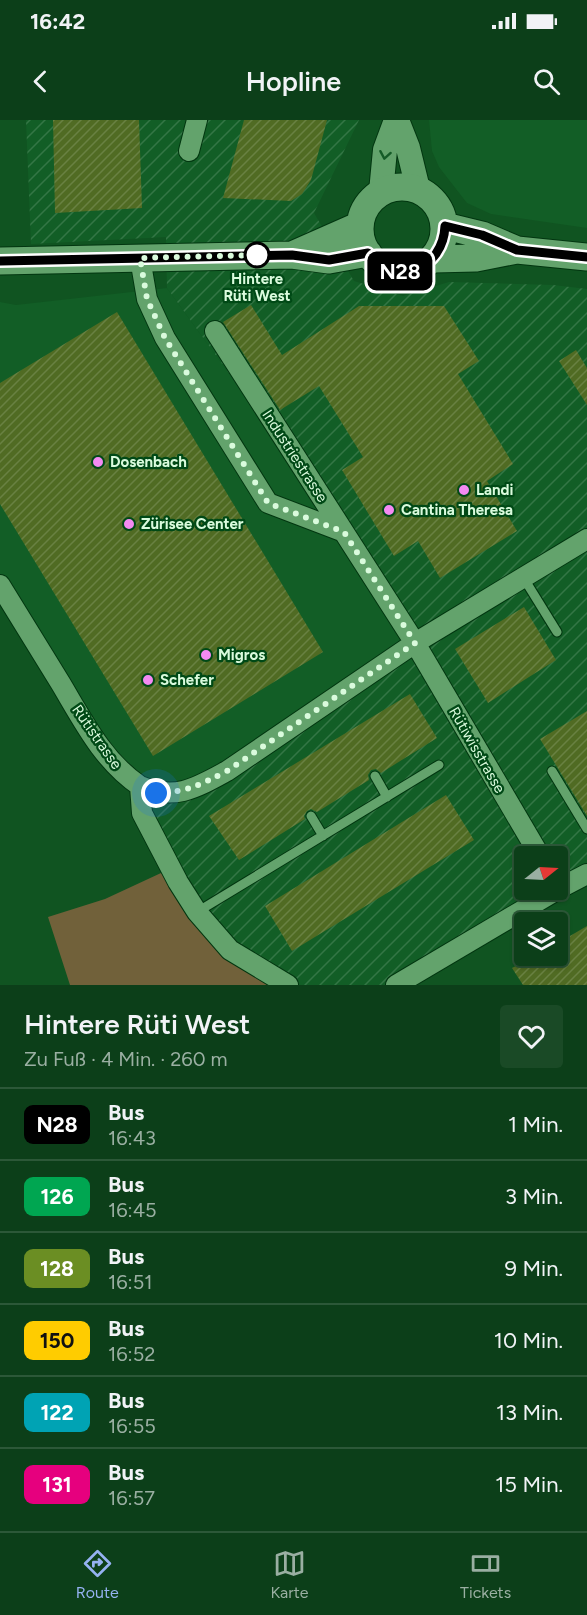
<!DOCTYPE html>
<html lang="de">
<meta charset="utf-8">
<style>
:root{--surface:#0c3f19;--page:#1a4a26;--text:#f1f3f6;--muted:#9aafa2;--line:#2c5838;--accent:#95b2f1}
body{margin:0;font-family:Figtree,sans-serif;background:var(--page);color:var(--text);height:100vh;display:flex;flex-direction:column;font-size:22px;white-space:nowrap}
*{box-sizing:border-box;margin:0}
p{font-size:20px;color:var(--muted)}
.icon{flex:none;width:33px;height:33px;fill:none;stroke:currentColor;stroke-width:2;stroke-linecap:round;stroke-linejoin:round}
.map{position:relative;height:865px;overflow:hidden}
.sheet{display:flex;flex-direction:column;background:var(--surface);flex:1}
.sheet>*{flex:none}
.badge{padding:0 12px;border-radius:9px;font-size:21px;line-height:39px}
.needle{width:39px;rotate:72deg}
.fabs{position:absolute;left:514px;top:726px;display:grid;gap:12px}
.fabs a{display:grid;place-items:center;width:54px;height:54px;border-radius:6px;background:var(--surface);box-shadow:0 2px 4px #0004,0 0 0 2px var(--line);font-size:30px}
.you{position:absolute;width:30px;height:30px;margin:-15px;border:4px solid #fff;border-radius:50%;background:#1a73e8;box-shadow:0 0 0 9px #1a73e833}
.map>.badge{position:absolute;translate:-50% -50%;box-shadow:0 0 0 3px #fff}
.round{display:grid;place-items:center;flex:none;width:63px;height:63px;border-radius:6px;background:var(--page)}
.head{display:flex;align-items:center;justify-content:space-between;height:102px;padding:0 24px}
h1{font-size:28px;font-weight:600;line-height:45px}
ul{padding:0;list-style:none}
li{display:flex;align-items:center;gap:18px;height:72px;padding:0 24px;border-top:2px solid var(--line)}
li div{flex:1}
li b{display:block;font-size:22px}
li em{font-style:normal}
li .badge{min-width:66px;font-weight:700;text-align:center}
.status{display:flex;justify-content:space-between;align-items:center;height:42px;padding:0 30px;background:var(--surface);direction:ltr}
.status svg{height:16px;fill:currentColor}
header{display:flex;justify-content:space-between;align-items:center;height:78px;padding:0 24px;background:var(--surface);font-size:27px;font-weight:600}
.menu{display:flex;justify-content:space-around;align-items:center;height:84px;border-top:2px solid var(--line);background:var(--surface);font-size:16px;color:var(--muted)}
.menu a{display:grid;justify-items:center;gap:3px}
.menu .active{color:var(--accent)}
.map>svg:first-child{display:block}
.built{fill:#125e26}
.industrial{fill:url(#industrial-furrows)}
.green{fill:#71613a}
.building{fill:url(#building-hatch)}
.lines{fill:none;stroke-linecap:round;stroke-linejoin:round}
.service-casing{stroke:#023610;stroke-width:11}
.minor-casing{stroke:#023610;stroke-width:22}
.tertiary-casing{stroke:#023610;stroke-width:26}
.secondary-casing{stroke:#023610;stroke-width:29}
.service{stroke:#63a36c;stroke-width:9}
.minor{stroke:#63a36c;stroke-width:20}
.tertiary{stroke:#63a36c;stroke-width:24}
.secondary{stroke:#63a36c;stroke-width:27}
.oneway{stroke:#145b27}
.line-casing{stroke:#fff;stroke-width:14}
.line{stroke:#000;stroke-width:9}
.walk{stroke:#dafbdd;stroke-width:6;stroke-dasharray:0 10.8}
.stop-dot{fill:#fff;stroke:#000;stroke-width:3}
.poi-dot{fill:#f38af2;stroke:#004916;stroke-width:2}
.labels{text-anchor:middle;dominant-baseline:central;stroke-width:4.5;stroke-linejoin:round;paint-order:stroke}
.stop-label{font-size:15px;font-weight:bold;fill:#dafbdd;stroke:#004916}
.street-label{font-size:15px;fill:#dafbdd;stroke:#004916}
.poi-label{font-size:15px;font-weight:bold;fill:#dafbdd;stroke:#004916;text-anchor:start}
</style>
<div class="status"><b>16:42</b><svg viewBox="0 0 49 12"><path d="M0 12V9h3v3zM5 12V6h3v6zM10 12V3h3v9zM15 12V0h3v12zM26 1h20v11H26zM47 4h2v5h-2z"/></svg></div>
<header><svg class="icon" aria-label="back" viewBox="0 0 24 24"><path d="M15 5l-7 7 7 7"/></svg>Hopline<svg class="icon" aria-label="search" viewBox="0 0 24 24"><circle cx="10" cy="10" r="6"/><path d="M15 15l6 6"/></svg></header>
<div class="map">
<svg width="587" height="865" viewBox="0 0 587 865">
<defs>
<pattern id="industrial-furrows" width="10" height="10" patternUnits="userSpaceOnUse" patternTransform="scale(1.5)"><rect width="10" height="10" fill="#125e26"/><path d="M-1 1l2-2M0 10L10 0M9 11l2-2" fill="none" stroke="#347645"/></pattern>
<pattern id="building-hatch" width="6" height="6" patternUnits="userSpaceOnUse" patternTransform="scale(1.5)"><rect width="6" height="6" fill="#506b23"/><path d="M-1 1l2-2M0 6l6-6M5 7l2-2" fill="none" stroke="#698142"/></pattern>
</defs>
<rect width="100%" height="100%" fill="#105421"/>
<path class="built" d="M429 0H587V108L491 94 467 83 439 47 432 31Z
M167 168 344 412 415 523 201 665 137 667 0 460V182L16 185Z"/>
<path class="industrial" d="M26 0H359L314 93 354 161 403 176 449 162 553 165 587 169V754L558 769V736H525V770H557L396 865H288L197 792 140 666 175 673 414 523 344 412 167 168 166 117 31 124Z"/>
<path class="green" d="M161 753 178 762 197 792 288 865H70L48 797 105 779Z"/>
<path class="building" d="M53 0H139L142 88 55 93Z
M244 0H327L311 60 302 74 291 81 223 78Z
M251 185 282 235 359 186H444L479 241 458 254 513 344 487 361 517 411 440 458 418 421 394 436 342 350 363 337 319 266 280 290 223 202Z
M117 192 323 532 153 636 0 384V263Z
M576 230 587 248V285L559 241Z
M524 487 556 540 488 583 455 529Z
M410 574 437 618 381 653 376 649 371 650 368 655 369 660 317 692 311 689 307 691 304 696 305 699 239 740 209 696Z
M587 591V696L540 619Z
M446 675 474 720 292 831 265 786Z
M587 806V865H523L512 848 535 836H558V823Z"/>
<g class="lines">
<defs>
<path id="service" d="M523 457 557 512
M552 651 587 709
M375 656 387 677
M311 696 323 716
M197 792 439 645"/>
<path id="minor" d="M189 31 197 0
M140 138 147 179 165 218 268 383 344 412
M215 211 415 523 540 736
M0 465C20 498 41 531 61 564 83 601 103 641 140 666L142 693 178 762 197 792 230 830 288 865
M140 666C175 681 196 668 227 651L415 523 587 419
M558 769 587 754
M396 865 557 770"/>
<path id="tertiary" d="M397 0 408 28 418 69
M381 72 385 30 396 0"/>
<path id="secondary" d="M360 109a42 42 0 1 1 84 0a42 42 0 1 1-84 0Z
M445 106 482 115 517 130
M292 135 360 105
M433 139 476 138 517 130 587 137
M0 141 292 135 329 140 368 133"/>
</defs>
<use href="#service" class="service-casing"/>
<use href="#minor" class="minor-casing"/>
<use href="#tertiary" class="tertiary-casing"/>
<use href="#secondary" class="secondary-casing"/>
<use href="#service" class="service"/>
<use href="#minor" class="minor"/>
<use href="#tertiary" class="tertiary"/>
<use href="#secondary" class="secondary"/>
</g>
<defs><path id="oneway-chevron" d="M-2-3.5L2.5 0L-2 3.5" fill="none" stroke-width="1.6" stroke-linecap="round" stroke-linejoin="round" transform="scale(1.5)"/></defs>
<use class="oneway" href="#oneway-chevron" transform="translate(385 35) rotate(100)"/>
<g class="lines">
<defs>
<path id="line" d="M0 141 292 135 329 140 368 133C396 167 443 150 445 106L482 115 517 130 587 137"/>
</defs>
<use href="#line" class="line-casing"/>
<use href="#line" class="line"/>
<path class="walk" d="M156 673C185 673 202 664 227 651L415 523 344 412 268 383 165 218 147 179 140 138 257 135"/>
</g>
<circle class="stop-dot" cx="257" cy="135" r="12"/>
<g class="poi-dot">
<circle cx="98" cy="342" r="6"/>
<circle cx="464" cy="370" r="6"/>
<circle cx="389" cy="390" r="6"/>
<circle cx="129" cy="404" r="6"/>
<circle cx="206" cy="535" r="6"/>
<circle cx="148" cy="560" r="6"/>
</g>
<g class="labels">
<g class="stop-label">
<text x="257" y="159">Hintere<tspan x="257" dy="17">Rüti West</tspan></text>
</g>
<g class="street-label">
<text transform="translate(295 336) rotate(57)">Industriestrasse</text>
<text transform="translate(97 617) rotate(55)">Rütistrasse</text>
<text transform="translate(477 630) rotate(60)">Rütiwisstrasse</text>
</g>
<g class="poi-label">
<text x="110" y="342">Dosenbach</text>
<text x="476" y="370">Landi</text>
<text x="401" y="390">Cantina Theresa</text>
<text x="141" y="404">Zürisee Center</text>
<text x="218" y="535">Migros</text>
<text x="160" y="560">Schefer</text>
</g>
</g>
</svg>
<div class="fabs">
<a><svg class="needle" viewBox="-14 -14 28 28"><path d="M0-13l5 13h-10z" fill="#e53935"/><path d="M0 13l5-13h-10z" fill="#9aafa2"/></svg></a>
<a><svg class="icon" aria-label="layers" viewBox="0 0 24 24"><path d="M12 4l9 5-9 5-9-5zM3 14l9 5 9-5"/></svg></a>
</div>
<div class="you" style="left:156px;top:673px"></div>
<b class="badge" style="left:400px;top:151px;background:#000;color:#fff">N28</b>
</div>
<section class="sheet">
<div class="head"><div><h1>Hintere Rüti West</h1><p>Zu Fuß · 4 Min. · 260 m</p></div><a class="round"><svg class="icon" aria-label="heart" viewBox="0 0 24 24"><path d="M12 20l-8-8c-3-5 5-10 8-4 3-6 11-1 8 4z"/></svg></a></div>
<ul>
<li><span class="badge" style="background:#000;color:#fff">N28</span><div><b>Bus</b><p>16:43</p></div><em>1 Min.</em></li>
<li><span class="badge" style="background:#00a651;color:#fff">126</span><div><b>Bus</b><p>16:45</p></div><em>3 Min.</em></li>
<li><span class="badge" style="background:#6b8e23;color:#fff">128</span><div><b>Bus</b><p>16:51</p></div><em>9 Min.</em></li>
<li><span class="badge" style="background:#fc0;color:#111">150</span><div><b>Bus</b><p>16:52</p></div><em>10 Min.</em></li>
<li><span class="badge" style="background:#00a3b4;color:#fff">122</span><div><b>Bus</b><p>16:55</p></div><em>13 Min.</em></li>
<li><span class="badge" style="background:#e6007e;color:#fff">131</span><div><b>Bus</b><p>16:57</p></div><em>15 Min.</em></li>
</ul>
</section>
<nav class="menu">
<a class="active"><svg class="icon" aria-label="directions" viewBox="0 0 24 24"><path d="M12 3l9 9-9 9-9-9zM9 14v-3h6M13 9l2 2-2 2"/></svg>Route</a>
<a><svg class="icon" aria-label="map" viewBox="0 0 24 24"><path d="M3 6l6-2 6 2 6-2v14l-6 2-6-2-6 2zM9 4v14M15 6v14"/></svg>Karte</a>
<a><svg class="icon" aria-label="tickets" viewBox="0 0 24 24"><path d="M3 7h18v10H3zM15 7v10"/></svg>Tickets</a>
</nav>
